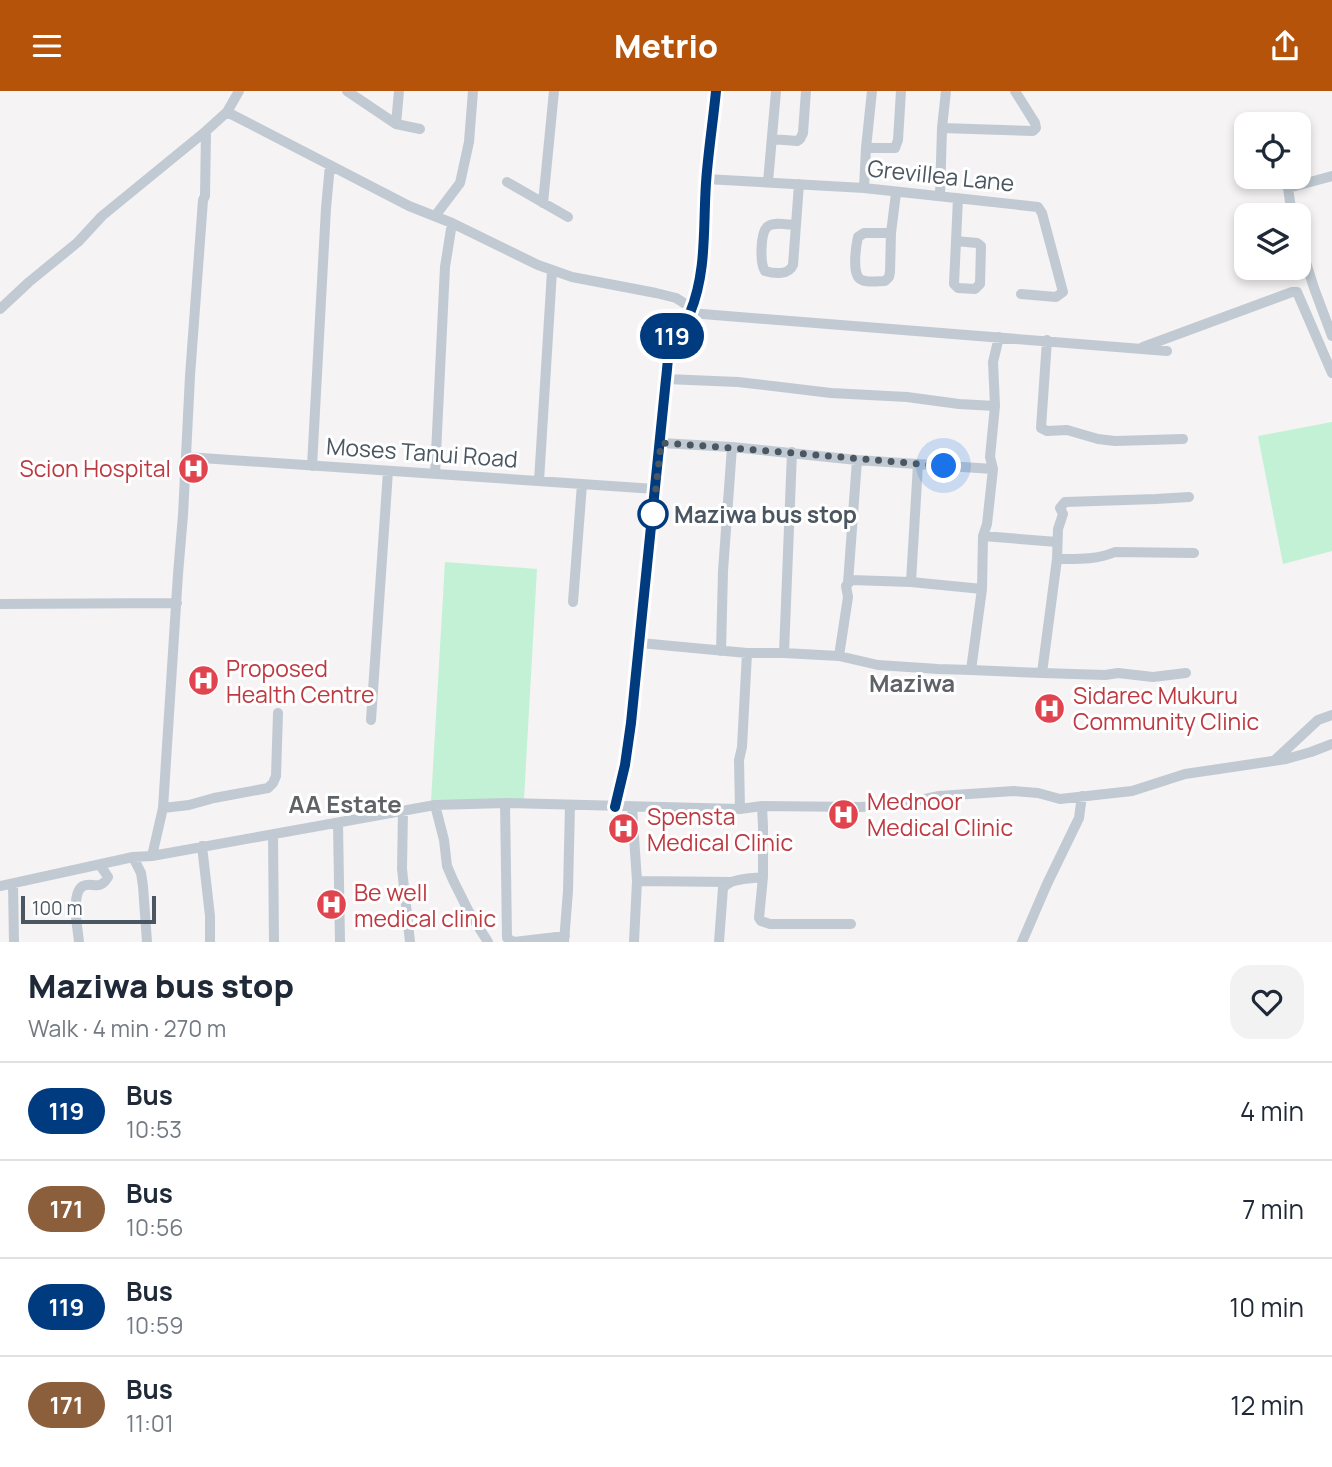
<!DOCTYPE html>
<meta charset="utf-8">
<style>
:root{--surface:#fff;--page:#f2f2f3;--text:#1f2937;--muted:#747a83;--line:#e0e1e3;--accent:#b45309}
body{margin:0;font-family:Manrope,sans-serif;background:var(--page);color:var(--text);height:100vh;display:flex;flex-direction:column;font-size:26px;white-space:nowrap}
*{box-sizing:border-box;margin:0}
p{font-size:23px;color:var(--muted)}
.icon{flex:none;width:38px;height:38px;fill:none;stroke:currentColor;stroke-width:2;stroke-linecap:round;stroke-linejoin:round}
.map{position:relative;height:851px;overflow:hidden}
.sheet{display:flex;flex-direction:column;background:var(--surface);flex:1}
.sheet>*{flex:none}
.badge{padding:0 14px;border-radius:23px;font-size:24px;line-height:46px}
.controls{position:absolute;left:1234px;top:21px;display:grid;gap:14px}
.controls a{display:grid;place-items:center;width:77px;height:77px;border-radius:14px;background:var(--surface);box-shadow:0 4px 10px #0003;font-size:35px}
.scale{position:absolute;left:21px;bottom:18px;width:135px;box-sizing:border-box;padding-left:7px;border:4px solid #4a5661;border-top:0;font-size:19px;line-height:24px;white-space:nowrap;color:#4a5661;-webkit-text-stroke:5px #fff;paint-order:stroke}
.you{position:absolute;width:35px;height:35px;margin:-18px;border:5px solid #fff;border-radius:50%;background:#1a73e8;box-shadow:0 0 0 10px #1a73e833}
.map>.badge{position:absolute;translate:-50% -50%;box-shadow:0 0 0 4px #fff}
.round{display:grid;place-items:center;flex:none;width:74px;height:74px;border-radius:21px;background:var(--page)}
.summary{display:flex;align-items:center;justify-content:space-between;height:119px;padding:0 28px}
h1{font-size:33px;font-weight:800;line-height:52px}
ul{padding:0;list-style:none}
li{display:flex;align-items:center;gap:21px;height:98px;padding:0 28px;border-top:2px solid var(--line)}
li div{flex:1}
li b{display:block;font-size:26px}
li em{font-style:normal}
li .badge{min-width:77px;font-weight:700;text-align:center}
header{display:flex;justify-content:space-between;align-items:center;height:91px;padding:0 28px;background:var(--accent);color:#fff;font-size:32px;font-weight:800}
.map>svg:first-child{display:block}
.green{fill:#c3f1d5}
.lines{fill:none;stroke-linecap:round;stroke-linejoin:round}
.minor{stroke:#c1cad2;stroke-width:10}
.line-casing{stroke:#fff;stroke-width:16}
.line{stroke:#003b80;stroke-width:10}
.walk{stroke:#4a5661;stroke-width:7;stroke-dasharray:0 12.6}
.stop-dot{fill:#fff;stroke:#003b80;stroke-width:3.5}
.labels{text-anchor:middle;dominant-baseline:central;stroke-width:6;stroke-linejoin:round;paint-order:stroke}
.street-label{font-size:23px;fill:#4a5661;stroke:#fff}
.health-label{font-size:23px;fill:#be3a42;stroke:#fff;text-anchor:start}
.stop-label{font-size:23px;font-weight:bold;fill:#4a5661;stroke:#fff;text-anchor:start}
.neighbourhood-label{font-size:24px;font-weight:bold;fill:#5f6368;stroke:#fff}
</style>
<header><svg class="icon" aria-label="menu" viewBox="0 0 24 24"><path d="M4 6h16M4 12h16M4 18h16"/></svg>Metrio<svg class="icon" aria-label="share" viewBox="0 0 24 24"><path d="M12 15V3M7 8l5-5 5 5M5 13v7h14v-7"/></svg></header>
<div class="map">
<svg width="1332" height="851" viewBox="0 0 1332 851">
<rect width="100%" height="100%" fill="#f5f3f3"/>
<path class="green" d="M1332 331V460L1283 473 1258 345Z
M445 471 537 478 524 708 431 710Z"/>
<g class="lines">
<path class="minor" d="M347 0 396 33 420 38
M872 0 866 57H895L898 49 901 0
M227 21 409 115 452 132 538 174 572 186 656 202 676 207 684 212 689 217 690 222 1167 260
M396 33 399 0
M942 37 1033 40 1036 37 1035 32 1015 0
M772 48 797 50 800 48 803 42 806 0
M706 88 864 97 1038 116 1042 122 1063 201 1056 206 1021 203
M507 91 568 126
M768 91 776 0
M864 97 866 57
M940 105 942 37 946 0
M543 112 554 0
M1292 124 1288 97 1332 85
M435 125 460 92 469 51 473 0
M796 134C788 134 774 130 767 136 760 143 760 173 765 180 775 183 789 184 793 174L799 93
M891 142H864L858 146C856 155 851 186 862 189 868 192 878 190 885 190L889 186 890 181 891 142 896 102
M1298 146 1314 197 1332 245
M956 150 977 152 981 155 980 193 975 198 958 197 954 193Z
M956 150 958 107
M0 218 29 191 78 151 102 125 206 40 227 21 239 0
M1047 249 1041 337 1047 340 1067 339 1098 348 1115 350 1183 348
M1143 256 1292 201H1297L1332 282
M666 288 738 291 831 302 907 306 959 313 995 315
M661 352 732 356 857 369 993 378
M187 366 655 398
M312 375 326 117 330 74
M435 383 445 176 452 132
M539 390 552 180
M983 445 1057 451
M1057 468C1077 468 1096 469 1115 461L1194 462
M911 491 982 498
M848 492 857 369
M573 511 582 393
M0 513 177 512
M640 552 747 562H784L839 565 878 574 938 578 971 579 982 498 983 445 987 433 993 378 990 366 995 315 993 271 999 246
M721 560 723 480 732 356
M784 562 792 361
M839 565 848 506 846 495 851 489 911 491 918 373
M971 579 1042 582 1057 468 1058 438 1063 423 1060 417 1065 411 1156 408 1189 406
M1042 582 1105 584 1118 582 1153 586 1186 582
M371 629 388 380
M1274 670 1318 629 1332 624
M505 712 507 847 514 851 565 845
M435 714 444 749 447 775 453 789 469 821 488 851
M615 716 625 674 631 632 666 288 673 241 677 231 683 226 690 222 700 194 702 180 706 88 716 0
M632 716 637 790 634 851
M163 717 189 714 214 707 268 697 273 692 276 685 278 622
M740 718 739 669 742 656 747 562
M403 720 402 778 410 851
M338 732 340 851
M273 743 274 851
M202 755 210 825V851
M152 765 163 717 178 483 183 424 190 285 203 109 205 105 206 40
M133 766 141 782 143 795 147 851
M763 786 759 827 761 830 770 833H851
M637 790 730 791
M13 793 14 851
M0 795 133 766 152 765 435 714 505 712 740 718 762 715 860 716 896 714 939 705 1014 700 1038 702 1060 708 1132 700 1185 683 1286 668 1311 661 1332 653
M79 851C78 839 70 802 83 795 93 790 99 801 108 786L100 774
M564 851 568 800 570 714
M719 851 723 797C731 787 750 788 763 786V736L762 715
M1022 851 1047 793 1079 727 1082 705"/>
</g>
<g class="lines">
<defs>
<path id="line" d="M615 716 625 674 631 632 666 288C669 265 667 233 690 222 707 181 703 136 706 92 708 62 713 31 716 0"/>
</defs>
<use href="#line" class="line-casing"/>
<use href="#line" class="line"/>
<path class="walk" d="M653 423 661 352C755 358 849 367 944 375"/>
</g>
<defs>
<symbol id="hospital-disc" viewBox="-11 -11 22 22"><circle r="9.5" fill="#e0444e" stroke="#fff"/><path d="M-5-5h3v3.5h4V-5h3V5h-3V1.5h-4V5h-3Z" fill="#fff"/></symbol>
</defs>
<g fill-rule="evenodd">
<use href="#hospital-disc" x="176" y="360" width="35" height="35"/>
<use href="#hospital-disc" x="186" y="572" width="35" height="35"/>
<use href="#hospital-disc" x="1032" y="600" width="35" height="35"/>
<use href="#hospital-disc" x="826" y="706" width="35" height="35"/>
<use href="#hospital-disc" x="606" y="720" width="35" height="35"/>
<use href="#hospital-disc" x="314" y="796" width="35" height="35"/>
</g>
<circle class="stop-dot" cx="653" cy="423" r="14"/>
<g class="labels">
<g class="street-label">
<text transform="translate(941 84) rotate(6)">Grevillea Lane</text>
<text transform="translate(422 361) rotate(4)">Moses Tanui Road</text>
</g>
<g class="health-label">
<text x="171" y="377" text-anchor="end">Scion Hospital</text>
<text x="226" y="577">Proposed<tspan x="226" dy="26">Health Centre</tspan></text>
<text x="1073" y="604">Sidarec Mukuru<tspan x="1073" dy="26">Community Clinic</tspan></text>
<text x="867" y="710">Mednoor<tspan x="867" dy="26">Medical Clinic</tspan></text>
<text x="647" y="725">Spensta<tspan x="647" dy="26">Medical Clinic</tspan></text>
<text x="354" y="801">Be well<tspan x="354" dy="26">medical clinic</tspan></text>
</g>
<g class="stop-label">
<text x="674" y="423">Maziwa bus stop</text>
</g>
<g class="neighbourhood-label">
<text x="912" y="591">Maziwa</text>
<text x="345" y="712">AA Estate</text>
</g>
</g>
</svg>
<div class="controls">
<a><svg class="icon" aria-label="locate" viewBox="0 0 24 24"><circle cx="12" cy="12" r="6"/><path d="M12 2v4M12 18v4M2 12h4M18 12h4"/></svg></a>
<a><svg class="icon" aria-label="layers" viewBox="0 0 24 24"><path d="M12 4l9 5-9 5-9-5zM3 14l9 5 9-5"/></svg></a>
</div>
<div class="scale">100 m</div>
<div class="you" style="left:944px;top:375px"></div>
<b class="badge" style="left:672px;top:245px;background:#003b80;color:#fff">119</b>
</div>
<section class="sheet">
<div class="summary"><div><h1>Maziwa bus stop</h1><p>Walk · 4 min · 270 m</p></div><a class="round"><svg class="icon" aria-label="heart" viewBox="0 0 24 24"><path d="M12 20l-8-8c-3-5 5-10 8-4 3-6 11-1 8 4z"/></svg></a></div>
<ul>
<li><span class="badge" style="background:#003b80;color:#fff">119</span><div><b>Bus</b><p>10:53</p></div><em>4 min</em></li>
<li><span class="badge" style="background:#8b5e3c;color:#fff">171</span><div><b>Bus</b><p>10:56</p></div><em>7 min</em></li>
<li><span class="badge" style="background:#003b80;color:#fff">119</span><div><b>Bus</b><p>10:59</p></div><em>10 min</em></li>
<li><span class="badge" style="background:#8b5e3c;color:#fff">171</span><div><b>Bus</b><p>11:01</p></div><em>12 min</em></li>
</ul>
</section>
